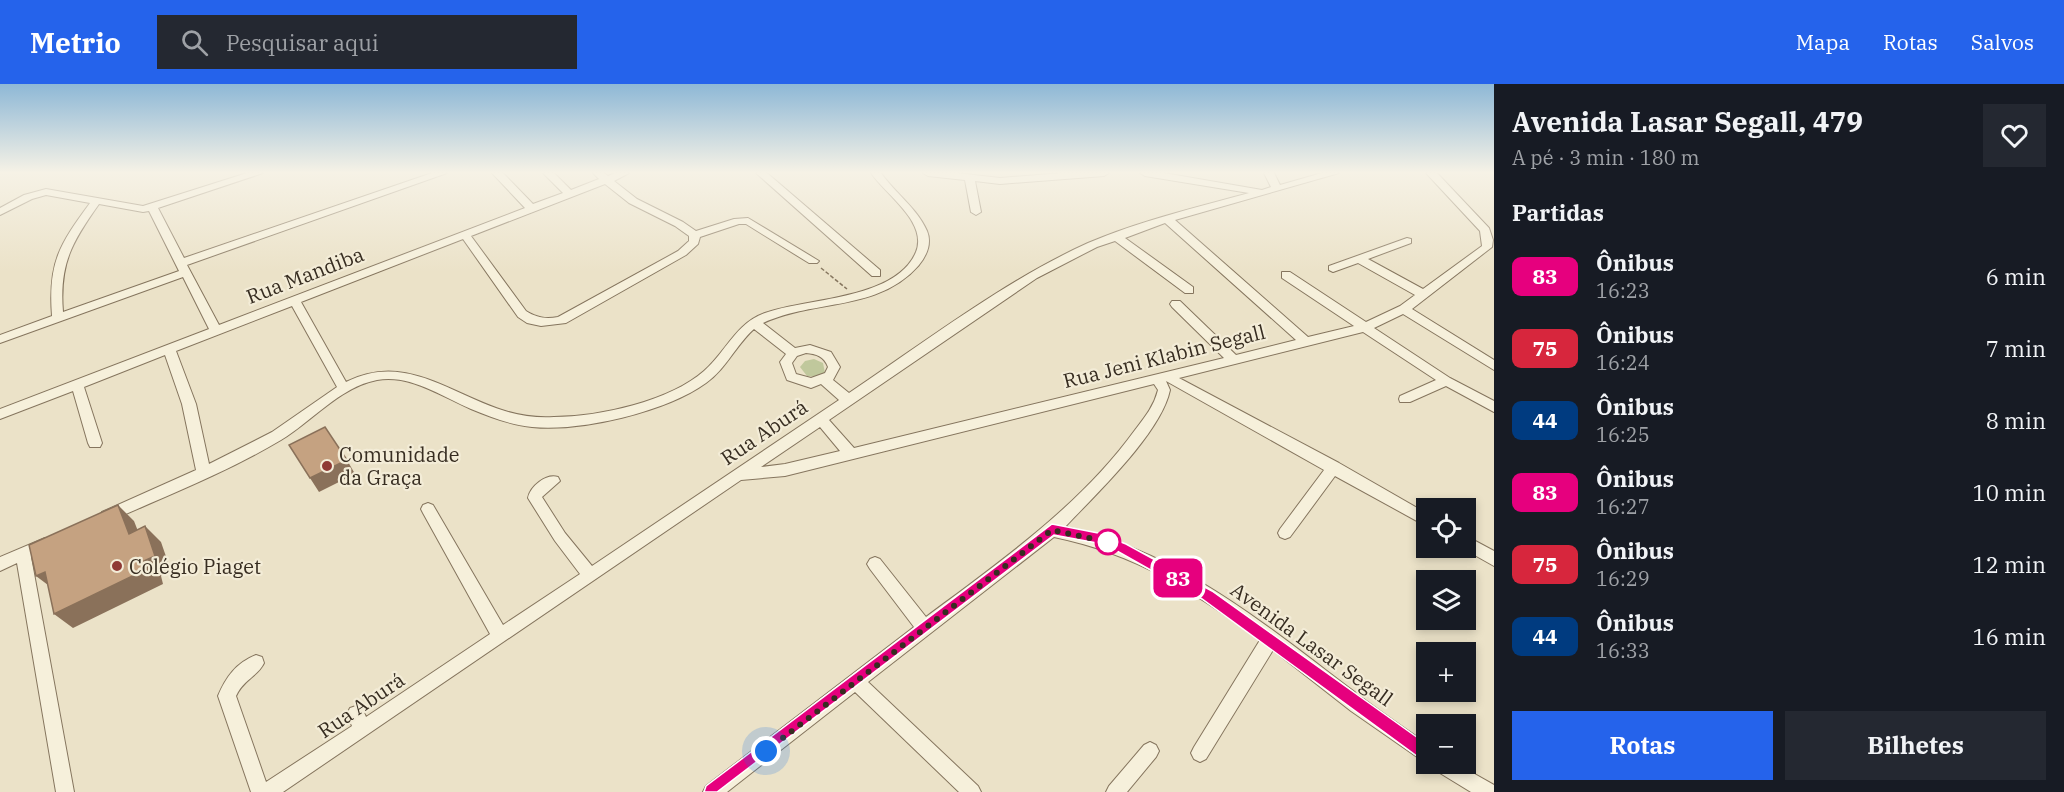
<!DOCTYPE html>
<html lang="pt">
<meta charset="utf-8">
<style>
:root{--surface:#171b24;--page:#242831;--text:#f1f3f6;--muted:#9ea1a6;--accent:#2563eb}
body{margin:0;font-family:"IBM Plex Serif",serif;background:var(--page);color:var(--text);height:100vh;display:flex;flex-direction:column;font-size:22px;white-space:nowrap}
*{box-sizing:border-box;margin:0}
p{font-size:20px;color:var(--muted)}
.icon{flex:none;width:33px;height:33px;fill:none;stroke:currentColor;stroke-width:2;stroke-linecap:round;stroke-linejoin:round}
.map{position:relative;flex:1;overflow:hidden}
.sheet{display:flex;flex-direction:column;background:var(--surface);width:570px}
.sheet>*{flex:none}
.badge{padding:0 12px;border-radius:9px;font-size:21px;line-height:39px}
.buttons{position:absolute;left:1416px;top:414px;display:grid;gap:12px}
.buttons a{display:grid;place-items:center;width:60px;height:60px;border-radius:0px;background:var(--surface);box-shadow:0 3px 9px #0003;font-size:30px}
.you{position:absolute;width:30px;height:30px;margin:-15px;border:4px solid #fff;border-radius:50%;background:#1a73e8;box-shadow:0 0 0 9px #1a73e833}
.map>.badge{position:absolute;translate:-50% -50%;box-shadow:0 0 0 3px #fff}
h2{padding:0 18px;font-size:22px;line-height:54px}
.round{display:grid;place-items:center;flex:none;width:63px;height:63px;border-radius:0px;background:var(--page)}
.head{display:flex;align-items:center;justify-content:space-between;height:102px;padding:0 18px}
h1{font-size:28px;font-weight:800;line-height:45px}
.button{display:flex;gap:12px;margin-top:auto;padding:12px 18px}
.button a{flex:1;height:69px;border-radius:0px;background:var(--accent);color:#fff;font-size:24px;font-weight:800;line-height:69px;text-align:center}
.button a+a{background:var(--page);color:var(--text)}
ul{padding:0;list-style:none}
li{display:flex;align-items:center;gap:18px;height:72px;padding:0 18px}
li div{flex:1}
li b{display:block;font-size:22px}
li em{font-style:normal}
li .badge{min-width:66px;font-weight:700;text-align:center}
header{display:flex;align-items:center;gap:36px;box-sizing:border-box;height:84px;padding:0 30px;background:var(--accent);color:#fff}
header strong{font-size:28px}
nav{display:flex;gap:33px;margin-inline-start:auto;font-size:21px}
.search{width:420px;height:54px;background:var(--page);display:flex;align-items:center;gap:15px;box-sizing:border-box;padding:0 21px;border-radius:0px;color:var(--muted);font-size:22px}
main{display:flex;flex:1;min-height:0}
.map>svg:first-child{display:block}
.green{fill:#c0c89c}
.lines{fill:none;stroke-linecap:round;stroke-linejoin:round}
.minor-casing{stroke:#85755e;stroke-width:2}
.path{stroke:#85755e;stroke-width:1.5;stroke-dasharray:4 2;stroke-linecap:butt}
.minor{fill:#f6f0db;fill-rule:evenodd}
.shaded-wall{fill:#8a715a}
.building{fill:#c5a281;stroke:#8a715a;stroke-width:1.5}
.line{fill:#e6007e;stroke:#fff;stroke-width:1.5}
.walk{stroke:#372d21;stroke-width:6;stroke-dasharray:0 10.8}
.poi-dot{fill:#8f3934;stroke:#f3ecd7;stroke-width:2}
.stop-dot{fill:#fff;stroke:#e6007e;stroke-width:3}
.labels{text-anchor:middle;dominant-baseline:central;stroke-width:4.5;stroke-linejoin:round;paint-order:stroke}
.street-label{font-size:20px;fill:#372d21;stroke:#f3ecd7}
.poi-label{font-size:20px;fill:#372d21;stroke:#f3ecd7;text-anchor:start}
</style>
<header>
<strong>Metrio</strong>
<div class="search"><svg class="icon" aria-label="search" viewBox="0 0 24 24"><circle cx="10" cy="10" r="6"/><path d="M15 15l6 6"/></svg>Pesquisar aqui</div>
<nav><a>Mapa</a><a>Rotas</a><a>Salvos</a></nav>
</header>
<main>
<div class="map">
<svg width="1494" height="708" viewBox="0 0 1494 708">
<rect width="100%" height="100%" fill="#ebe2c8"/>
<path class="green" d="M814 275 823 279 825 289 817 293 807 292 800 283 805 277Z"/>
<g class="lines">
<defs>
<path id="minor" d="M247 89H263L158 124 184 174 432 89H447L187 181 219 241 525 124 492 89H503L533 120 563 109 543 89H554L571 106 599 95 593 89H604L608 92 615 89H629L614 97 637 115 683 138 696 147 734 135 748 134 819 177 817 179H809L746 140H739L700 153 698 160 686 171 566 239 541 242 527 239 518 233 463 155 301 218 346 298C405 268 450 310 505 327 521 332 538 334 554 333 599 333 670 317 704 287 726 268 736 239 765 229 806 214 896 216 916 168 928 138 886 111 871 89H881C895 109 917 124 927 147 932 159 927 171 919 181 878 228 815 215 763 239L795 264 810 261 831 268 840 283 833 296 849 309C925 258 1004 197 1088 159 1139 137 1195 124 1249 109L1145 92 1140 89H1164L1262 106 1271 103 1264 89H1274L1280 101 1322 89H1339L1175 136 1308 253 1354 242 1282 194V188H1290L1366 238 1400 222 1415 211 1358 179 1333 188 1329 186V182L1407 154 1411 155V159L1368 175 1423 205 1482 162 1480 147 1426 89H1437L1489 144 1493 156 1492 163 1412 225 1494 276V286L1403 230 1374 244 1450 294 1494 317V328L1446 302 1410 318H1400L1399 315 1400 312 1436 296 1363 248 1179 294 1339 379 1426 429V442L1335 392 1290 453 1285 455 1280 453 1278 449 1280 445 1324 386 1166 297 1170 306C1161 349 1096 410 1065 443 1176 466 1263 539 1352 606 1376 625 1401 642 1426 659V678L1420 675 1351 627 1273 566 1206 675 1200 678 1194 675 1191 669 1194 663 1260 556C1194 507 1136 470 1054 453L868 598 978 702 981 708H959L855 608 727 708H703L706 702 914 543 870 485 867 480 870 475 875 473 880 475 926 533C1001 477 1080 422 1135 346 1145 333 1154 322 1158 306L1154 300 785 392 741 396 283 708H251L218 612C226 593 236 579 256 571L262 573 264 579C258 592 243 596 236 612L266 698 352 642 347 630 350 624 356 622 362 624 366 633 490 550 423 429 421 425 423 421 428 419 433 421 503 541 580 490 555 457 528 414C530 403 546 389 558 393L560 397 542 413 565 449 592 482 839 316 821 300 811 304 787 296 780 278 786 270 754 245C736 261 726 285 706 299 666 328 580 348 532 343 511 341 490 333 471 325 441 312 410 290 377 296 340 303 311 338 281 356 227 388 169 411 112 436L107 438 102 436 100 432 102 428 196 386 182 320 165 271 84 303 102 359 100 363H90L88 359 73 307 0 335V325L209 245 183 193 0 259V251L52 232C48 179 59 161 90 119L46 111 32 115 0 131V124L24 111 46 105 143 122ZM605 100 629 119 675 142 689 152V157L678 167 558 233C546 235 537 234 526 227L471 152ZM99 120 143 128 149 127 179 187 63 228C59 180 72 158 99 120ZM1165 139 1296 256 1236 271 1180 217H1172L1170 220 1172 223 1224 274 854 364 829 336 1037 194 1097 163 1115 157 1185 209H1193V203L1125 154ZM292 222 337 303 272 348 209 380 196 320 176 267ZM806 269C816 270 824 272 828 283L825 289 811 294 796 290 792 279 797 272ZM820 343 840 367 785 380 761 383Z
M756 89H767L880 186V192H872Z
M923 89H957L1000 94 1063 89H1109L1104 92 1000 100 975 97 981 128 976 131 971 128 965 96 928 92Z
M1466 452 1494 467V482L1462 464H1466Z
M45 454 50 456 52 460 50 464 31 473 74 708H56L17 479 0 487V473Z
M1150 658 1156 661 1159 667 1156 673 1127 708H1106L1109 702 1144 661Z
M1432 680H1457L1494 701V708H1471L1435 686Z"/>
</defs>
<use href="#minor" class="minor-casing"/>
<path class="path" d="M821 184 847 205"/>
<use href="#minor" class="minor"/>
</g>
<path class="shaded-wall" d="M347 376 355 390 319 408 310 394Z
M118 421 134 437 145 465 129 450Z
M145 442 161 458 171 487 161 492 163 500 73 544 54 530 144 477Z
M45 488 56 507 36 492Z"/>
<path class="building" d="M325 343 347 376 310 394 289 361Z
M118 421 129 450 145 442 155 472 144 477 147 485 54 530 45 488 36 492 29 461Z"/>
<linearGradient id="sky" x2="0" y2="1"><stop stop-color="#8eb8d6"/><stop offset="0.47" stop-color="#f6f2e6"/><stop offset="1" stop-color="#f6f2e6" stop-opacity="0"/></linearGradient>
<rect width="1494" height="188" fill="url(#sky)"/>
<path class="line" d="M1052 440 1098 449 1126 460 1212 507 1432 664 1434 669 1432 675 1426 677 1421 675 1202 515 1117 467 1097 459 1054 451 717 708H704L706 702Z"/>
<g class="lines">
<path class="walk" d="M766 667 1052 446 1108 458"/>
</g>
<g class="poi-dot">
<circle cx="327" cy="382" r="6"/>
<circle cx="117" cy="482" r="6"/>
</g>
<circle class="stop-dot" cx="1108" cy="458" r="12"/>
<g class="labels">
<g class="street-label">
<text transform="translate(305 191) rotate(-21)">Rua Mandiba</text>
<text transform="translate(1164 272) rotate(-14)">Rua Jeni Klabin Segall</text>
<text transform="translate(764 348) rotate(-34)">Rua Aburá</text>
<text transform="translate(1312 560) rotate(36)">Avenida Lasar Segall</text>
<text transform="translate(361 621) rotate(-34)">Rua Aburá</text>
</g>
<g class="poi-label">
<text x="339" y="370">Comunidade<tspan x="339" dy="23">da Graça</tspan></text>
<text x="129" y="482">Colégio Piaget</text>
</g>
</g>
</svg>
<div class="buttons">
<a><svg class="icon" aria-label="locate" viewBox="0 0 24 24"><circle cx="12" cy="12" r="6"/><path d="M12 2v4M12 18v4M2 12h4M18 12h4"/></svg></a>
<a><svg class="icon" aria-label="layers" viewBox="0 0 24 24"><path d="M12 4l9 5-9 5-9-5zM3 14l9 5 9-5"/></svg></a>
<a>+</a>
<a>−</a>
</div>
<div class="you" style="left:766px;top:667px"></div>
<b class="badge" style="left:1178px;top:494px;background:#e6007e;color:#fff">83</b>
</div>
<section class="sheet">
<div class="head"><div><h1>Avenida Lasar Segall, 479</h1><p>A pé · 3 min · 180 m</p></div><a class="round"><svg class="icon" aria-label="heart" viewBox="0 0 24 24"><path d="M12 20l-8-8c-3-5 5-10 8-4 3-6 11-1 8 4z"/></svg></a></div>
<h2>Partidas</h2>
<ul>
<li><span class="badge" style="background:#e6007e;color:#fff">83</span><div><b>Ônibus</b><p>16:23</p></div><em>6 min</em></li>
<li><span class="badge" style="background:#d7263d;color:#fff">75</span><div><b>Ônibus</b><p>16:24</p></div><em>7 min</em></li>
<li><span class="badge" style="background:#003b80;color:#fff">44</span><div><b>Ônibus</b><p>16:25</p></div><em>8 min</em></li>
<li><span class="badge" style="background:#e6007e;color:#fff">83</span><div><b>Ônibus</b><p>16:27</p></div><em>10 min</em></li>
<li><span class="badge" style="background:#d7263d;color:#fff">75</span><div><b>Ônibus</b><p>16:29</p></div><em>12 min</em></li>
<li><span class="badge" style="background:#003b80;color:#fff">44</span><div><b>Ônibus</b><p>16:33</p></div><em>16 min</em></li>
</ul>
<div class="button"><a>Rotas</a><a>Bilhetes</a></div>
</section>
</main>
